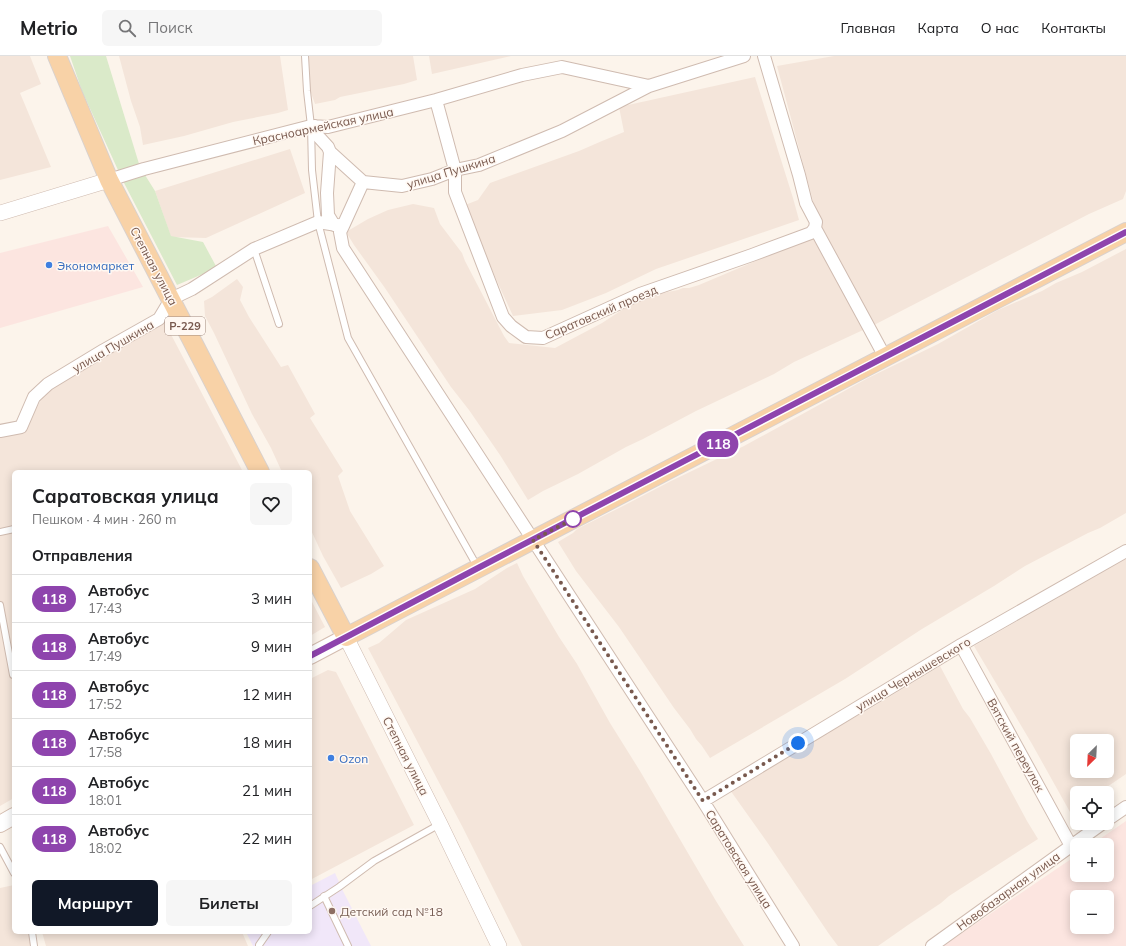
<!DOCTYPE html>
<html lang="ru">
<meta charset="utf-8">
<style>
:root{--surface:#fff;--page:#f6f6f6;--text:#202124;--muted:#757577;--line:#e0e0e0;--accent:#111827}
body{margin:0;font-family:Mulish,sans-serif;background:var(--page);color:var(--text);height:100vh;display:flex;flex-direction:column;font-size:15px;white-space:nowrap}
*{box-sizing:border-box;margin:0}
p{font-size:13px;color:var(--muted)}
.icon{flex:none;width:22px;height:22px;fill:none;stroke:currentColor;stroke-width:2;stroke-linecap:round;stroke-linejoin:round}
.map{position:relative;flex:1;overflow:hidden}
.details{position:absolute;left:12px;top:414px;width:300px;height:464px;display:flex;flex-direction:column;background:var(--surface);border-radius:6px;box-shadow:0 2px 10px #0003}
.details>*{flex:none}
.badge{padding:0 8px;border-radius:13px;font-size:14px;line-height:26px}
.needle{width:26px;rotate:204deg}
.tools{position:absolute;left:1070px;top:678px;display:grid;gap:8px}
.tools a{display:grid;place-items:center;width:44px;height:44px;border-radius:6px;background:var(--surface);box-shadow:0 2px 10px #0003;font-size:20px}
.you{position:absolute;width:20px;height:20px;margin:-10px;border:3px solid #fff;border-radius:50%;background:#1a73e8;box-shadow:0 0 0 6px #1a73e833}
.map>.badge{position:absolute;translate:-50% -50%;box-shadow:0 0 0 2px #fff}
h2{padding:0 20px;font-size:15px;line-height:36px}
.round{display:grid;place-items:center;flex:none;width:42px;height:42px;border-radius:6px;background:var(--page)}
.head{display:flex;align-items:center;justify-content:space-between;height:68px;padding:0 20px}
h1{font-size:19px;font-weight:700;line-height:30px}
.action{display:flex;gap:8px;margin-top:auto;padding:8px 20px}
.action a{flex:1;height:46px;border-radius:6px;background:var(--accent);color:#fff;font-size:16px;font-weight:700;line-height:46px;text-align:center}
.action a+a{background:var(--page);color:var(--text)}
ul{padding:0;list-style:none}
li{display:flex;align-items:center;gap:12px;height:48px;padding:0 20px;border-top:1px solid var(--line)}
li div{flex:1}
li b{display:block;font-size:15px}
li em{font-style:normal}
li .badge{min-width:44px;font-weight:700;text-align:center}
header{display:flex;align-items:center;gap:24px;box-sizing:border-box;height:56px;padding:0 20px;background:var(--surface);border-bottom:1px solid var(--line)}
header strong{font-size:19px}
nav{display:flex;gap:22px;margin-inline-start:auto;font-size:14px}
.search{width:280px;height:36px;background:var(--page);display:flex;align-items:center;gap:10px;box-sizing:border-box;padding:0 14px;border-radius:6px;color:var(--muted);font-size:15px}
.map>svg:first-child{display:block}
.residential{fill:#f4e5da;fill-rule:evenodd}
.commercial{fill:#fce5e0;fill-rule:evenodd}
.education{fill:#f1e7f9}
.green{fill:#daeac9}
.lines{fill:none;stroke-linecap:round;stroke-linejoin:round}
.service-casing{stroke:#cfbbb0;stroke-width:8}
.minor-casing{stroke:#cfbbb0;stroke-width:14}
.tertiary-casing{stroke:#cfbbb0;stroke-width:16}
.secondary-casing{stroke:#d4bdb0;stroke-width:18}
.primary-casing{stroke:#d9d1cd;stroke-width:20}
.service{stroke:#fff;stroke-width:6}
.minor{stroke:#fff;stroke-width:12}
.tertiary{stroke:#fff;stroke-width:15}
.secondary{stroke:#fff;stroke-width:16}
.primary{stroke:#f8d2a7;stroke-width:18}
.line-casing{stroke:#fff;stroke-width:9}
.line{stroke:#8e44ad;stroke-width:6}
.walk{stroke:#78594e;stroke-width:4;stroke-dasharray:0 7.2}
.shop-dot{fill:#3f7fe0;stroke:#fff8f2;stroke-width:1.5}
.stop-dot{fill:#fff;stroke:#8e44ad;stroke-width:2}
.education-dot{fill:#8d6e63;stroke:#fff8f2;stroke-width:1.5}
.labels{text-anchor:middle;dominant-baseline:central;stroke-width:3;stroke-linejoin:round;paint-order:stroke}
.shield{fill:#fff8f2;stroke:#a0897f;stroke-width:1}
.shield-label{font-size:11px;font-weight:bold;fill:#78594e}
.street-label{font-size:12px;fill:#78594e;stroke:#fff8f2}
.shop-label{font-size:12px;fill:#366cbe;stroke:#fff8f2;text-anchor:start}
.education-label{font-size:12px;fill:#785e54;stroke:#fff8f2;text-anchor:start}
</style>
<header>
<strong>Metrio</strong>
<div class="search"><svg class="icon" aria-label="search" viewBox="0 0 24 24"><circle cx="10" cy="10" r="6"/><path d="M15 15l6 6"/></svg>Поиск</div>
<nav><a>Главная</a><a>Карта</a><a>О нас</a><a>Контакты</a></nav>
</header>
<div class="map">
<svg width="1126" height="890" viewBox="0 0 1126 890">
<rect width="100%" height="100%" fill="#fcf4eb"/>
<path class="residential" d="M0 0H30L41 28 20 37 51 111 0 124Z
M119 0H280L288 54 278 57 233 66 184 80 143 89 140 71 131 45Z
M303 0H413L417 24 404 28 340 41 335 44 315 48 303 14Z
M429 0H511L432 18Z
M834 0H1126V135L1123 143 1089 158 876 268 794 306 774 318 696 355 643 383 626 391 578 418 543 435 528 444 500 399 469 354 451 331 385 232 354 189 346 176 368 163 388 154 413 148 434 152 440 168 462 197 465 205 504 280 509 287 555 292 602 267 642 241 678 234 683 232H689L699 229 808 183 820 171 777 10Z
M755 21 793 142 799 164 656 213 606 237 562 254 513 260 496 223 465 149 478 144 490 127 579 95 602 85 624 76 619 51Z
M290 93 305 137 206 182 171 181 155 135Z
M1126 193V457L1100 472 1088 477 1025 510 994 530 922 573 845 623 710 702 702 690 696 683 690 673 674 652 619 571 576 515 558 486 573 477 577 473 623 450 671 425 744 390 868 322 938 288 998 254 1042 235 1056 227 1082 216Z
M237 223 243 231 240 244 249 261 281 311 288 309 315 358 310 362 343 415 338 420 350 455 384 510 371 518 341 532 323 500 310 472V416H282L271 392 252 358 214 277 205 260 204 245 212 241Z
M165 267 243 416H14V742L0 750V378L25 373 48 331Z
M1126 501V718L1098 737H1077V751L1070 756 1032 688 974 590 1058 542 1075 530ZM1077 685H1107V715H1077Z
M517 507 523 520 559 581 577 608 610 667 640 715 716 845 744 890H522L462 770 368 592 379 587 406 564 475 533 507 512Z
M310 542 325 571 310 580Z
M940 610 963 653 970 662 991 698 1027 765 1038 783 949 840 941 847 908 869 878 890H838L829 878 767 786 730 734 828 676 866 655Z
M328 614 336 616 414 769 310 824V623Z
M14 829V876H31L35 890H0V832Z
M42 876H242L248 890H46Z"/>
<path class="commercial" d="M108 170 143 231 0 272V197Z
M1126 765V890H943L1077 799V819H1107V789H1091ZM1077 841H1107V871H1077Z"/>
<path class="education" d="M335 817 343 835 371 890H253L246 876H310V830Z"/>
<path class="green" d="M70 0H106L140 111 155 135 171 180 203 186 217 212 177 229 123 125 82 35Z"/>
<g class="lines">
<defs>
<path id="service" d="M305 0 307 35 311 70 312 114 318 166 348 282 477 510
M254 193 279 268
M0 476 14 473
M0 549 13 619H14
M0 791 14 817
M324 840 348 890
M310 850 339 831 374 805 440 768
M32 876 34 890
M259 890V889L268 876"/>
<path id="minor" d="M436 44 455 114V136L503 261 511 270 526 281 543 282 640 238 752 199 811 177 815 172 816 166 806 147 799 119 764 0
M315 70 317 79 328 91 330 96 327 137 328 159 334 169
M330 96 363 126
M109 124 144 113 311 70 328 71 436 44 522 19 562 11 649 30
M343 170 340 176 343 192 703 745 793 890
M815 172 885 301
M0 375 21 371 34 341 48 328 104 294 159 263 171 243 192 233 254 193 318 166 343 170 363 126 402 130 432 123 455 114 479 109 562 75 649 30 744 0
M961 589 1071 790
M703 745 961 589 1126 495
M1107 764 1126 751
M932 890 1103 767"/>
<path id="tertiary" d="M0 157 109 124
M346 581 440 768 499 890"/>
<path id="secondary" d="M310 600 346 581
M0 768 14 760"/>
<path id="primary" d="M57 0 109 124 260 416
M310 512 346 581 1126 176"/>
</defs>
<use href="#service" class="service-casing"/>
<use href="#minor" class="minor-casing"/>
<use href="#tertiary" class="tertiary-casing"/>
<use href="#secondary" class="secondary-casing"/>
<use href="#primary" class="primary-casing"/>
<use href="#service" class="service"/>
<use href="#minor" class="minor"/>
<use href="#tertiary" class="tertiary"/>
<use href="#secondary" class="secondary"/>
<use href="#primary" class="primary"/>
</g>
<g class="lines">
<defs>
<path id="line" d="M310 600 478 512 1126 176"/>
</defs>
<use href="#line" class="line-casing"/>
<use href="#line" class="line"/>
<path class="walk" d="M573 463 575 462 533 484 703 745 798 687"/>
</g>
<g class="shop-dot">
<circle cx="49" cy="209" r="4"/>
<circle cx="331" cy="702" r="4"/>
</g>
<circle class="stop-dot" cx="573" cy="463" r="8"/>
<circle class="education-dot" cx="332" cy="855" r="4"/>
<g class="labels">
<rect class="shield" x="165" y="261" width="40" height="18" rx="3"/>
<g class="shield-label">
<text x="185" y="270">Р-229</text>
</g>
<g class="street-label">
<text transform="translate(323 70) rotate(-12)">Красноармейская улица</text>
<text transform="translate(451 115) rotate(-17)">улица Пушкина</text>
<text transform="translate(154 210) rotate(62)">Степная улица</text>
<text transform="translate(601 256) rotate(-23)">Саратовский проезд</text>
<text transform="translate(113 290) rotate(-30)">улица Пушкина</text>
<text transform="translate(913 618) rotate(-31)">улица Чернышевского</text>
<text transform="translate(1016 689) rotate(61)">Вятский переулок</text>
<text transform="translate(406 700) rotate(63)">Степная улица</text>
<text transform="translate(739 803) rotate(58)">Саратовская улица</text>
<text transform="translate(1008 835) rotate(-36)">Новобазарная улица</text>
</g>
<g class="shop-label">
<text x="57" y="209">Экономаркет</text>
<text x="339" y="702">Ozon</text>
</g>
<g class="education-label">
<text x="340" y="855">Детский сад №18</text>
</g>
</g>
</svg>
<div class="tools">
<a><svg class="needle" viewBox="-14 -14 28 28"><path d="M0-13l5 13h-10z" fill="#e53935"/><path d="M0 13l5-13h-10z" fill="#757577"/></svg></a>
<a><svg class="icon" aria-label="locate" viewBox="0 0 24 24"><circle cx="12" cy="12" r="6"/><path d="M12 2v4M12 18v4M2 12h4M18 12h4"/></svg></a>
<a>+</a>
<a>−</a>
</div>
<div class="you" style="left:798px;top:687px"></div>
<b class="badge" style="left:718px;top:388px;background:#8e44ad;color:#fff">118</b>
<section class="details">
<div class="head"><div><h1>Саратовская улица</h1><p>Пешком · 4 мин · 260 m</p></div><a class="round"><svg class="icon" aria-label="heart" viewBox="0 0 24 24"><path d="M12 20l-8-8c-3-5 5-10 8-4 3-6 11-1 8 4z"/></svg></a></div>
<h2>Отправления</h2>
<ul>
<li><span class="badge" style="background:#8e44ad;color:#fff">118</span><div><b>Автобус</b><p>17:43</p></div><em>3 мин</em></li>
<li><span class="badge" style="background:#8e44ad;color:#fff">118</span><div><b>Автобус</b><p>17:49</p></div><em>9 мин</em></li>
<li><span class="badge" style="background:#8e44ad;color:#fff">118</span><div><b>Автобус</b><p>17:52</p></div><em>12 мин</em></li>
<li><span class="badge" style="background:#8e44ad;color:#fff">118</span><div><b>Автобус</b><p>17:58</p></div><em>18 мин</em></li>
<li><span class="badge" style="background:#8e44ad;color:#fff">118</span><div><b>Автобус</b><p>18:01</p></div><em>21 мин</em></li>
<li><span class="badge" style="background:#8e44ad;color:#fff">118</span><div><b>Автобус</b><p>18:02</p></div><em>22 мин</em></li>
</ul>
<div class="action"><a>Маршрут</a><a>Билеты</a></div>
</section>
</div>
